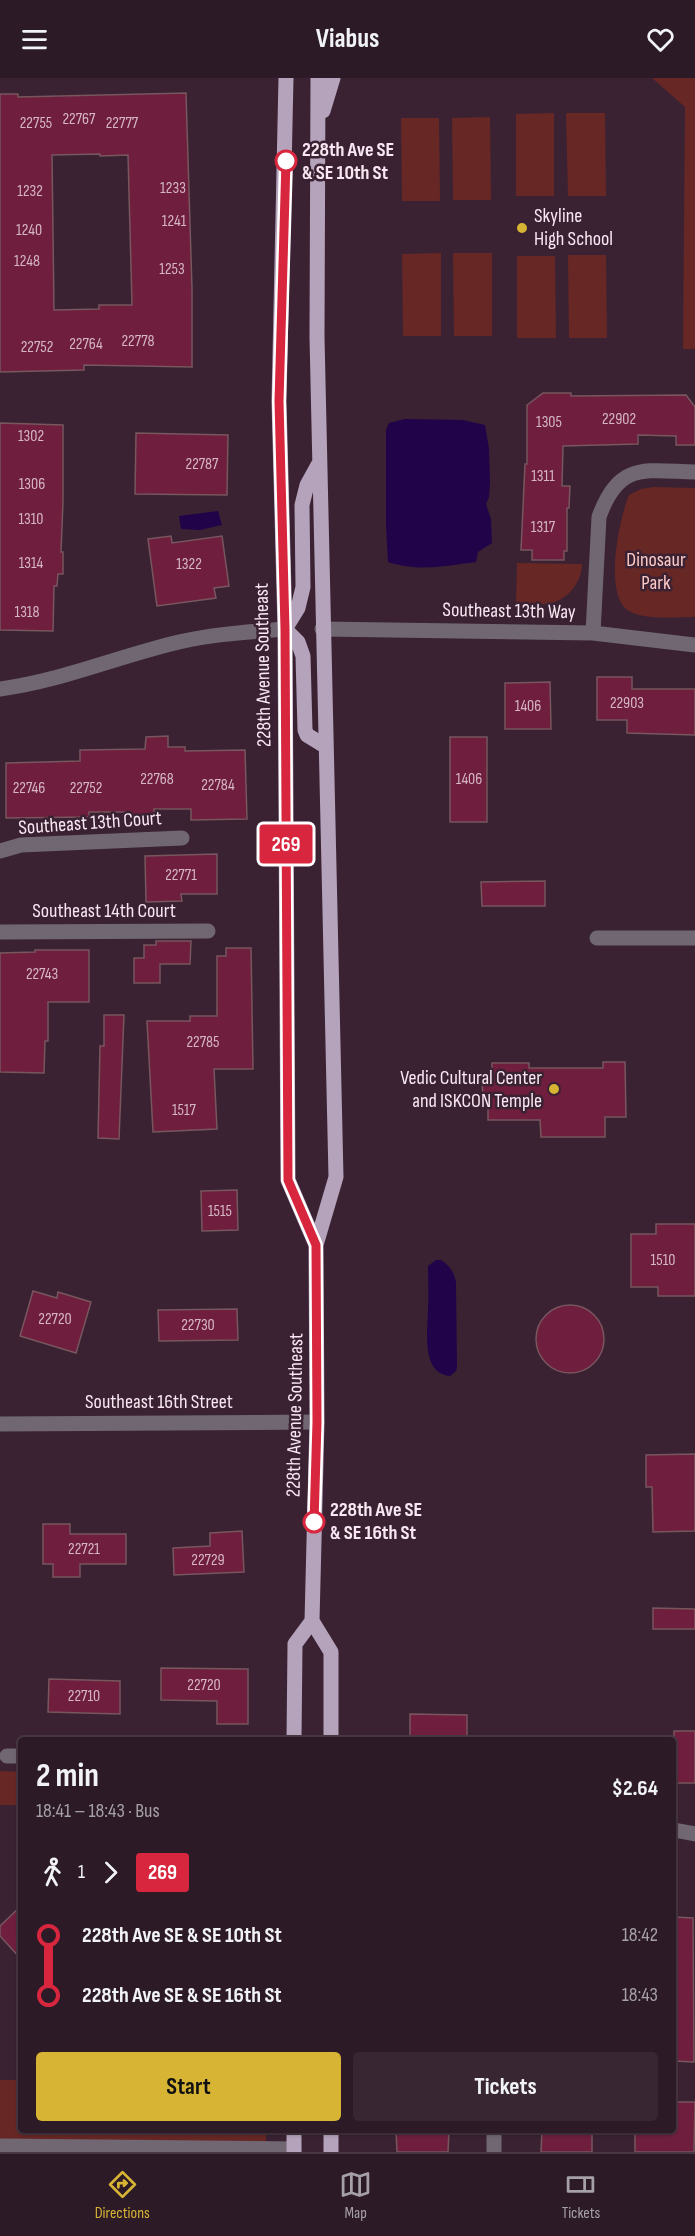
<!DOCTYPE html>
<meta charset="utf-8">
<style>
:root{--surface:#2c1a26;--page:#382732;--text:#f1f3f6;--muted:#a6a1a7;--line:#483843;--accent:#d7b434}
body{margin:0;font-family:"Sofia Sans Condensed",sans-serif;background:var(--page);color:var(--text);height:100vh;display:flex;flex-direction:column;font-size:22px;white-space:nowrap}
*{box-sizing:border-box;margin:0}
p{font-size:20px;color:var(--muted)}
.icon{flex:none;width:33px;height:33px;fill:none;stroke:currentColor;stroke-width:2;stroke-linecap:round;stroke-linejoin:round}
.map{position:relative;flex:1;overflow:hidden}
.panel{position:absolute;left:18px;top:1659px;width:658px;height:396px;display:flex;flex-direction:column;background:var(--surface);border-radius:6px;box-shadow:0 2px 4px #0004,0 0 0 2px var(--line)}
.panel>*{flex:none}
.badge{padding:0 12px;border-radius:4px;font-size:21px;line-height:39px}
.map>.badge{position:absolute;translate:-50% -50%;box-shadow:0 0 0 3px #fff}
.legs{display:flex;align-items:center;gap:9px;height:66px;padding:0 18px;font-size:20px}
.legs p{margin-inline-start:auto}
.headline{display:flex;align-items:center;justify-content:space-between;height:102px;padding:0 18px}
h1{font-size:33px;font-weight:700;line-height:45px}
.button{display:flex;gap:12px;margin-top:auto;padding:12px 18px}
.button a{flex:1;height:69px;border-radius:6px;background:var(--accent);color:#111;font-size:24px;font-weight:700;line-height:69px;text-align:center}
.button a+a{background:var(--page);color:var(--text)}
ul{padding:0 18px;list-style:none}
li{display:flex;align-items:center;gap:21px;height:60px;font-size:22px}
li i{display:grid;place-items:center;width:9px;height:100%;margin:0 8px;background:currentColor}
li i::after{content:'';width:15px;height:15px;margin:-8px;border:4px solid;border-radius:50%;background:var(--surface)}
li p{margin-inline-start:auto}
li:first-child i{background:linear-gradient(#0000 50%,currentColor 0)}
li:last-child i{background:linear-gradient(currentColor 50%,#0000 0)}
header{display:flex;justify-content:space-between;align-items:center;height:78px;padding:0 18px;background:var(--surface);font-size:27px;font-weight:700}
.tabs{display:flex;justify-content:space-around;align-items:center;height:84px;border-top:2px solid var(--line);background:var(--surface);font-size:16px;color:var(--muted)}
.tabs a{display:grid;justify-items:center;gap:3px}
.tabs .active{color:var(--accent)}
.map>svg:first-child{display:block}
.green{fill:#672725}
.water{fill:#200349}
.building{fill:#6f1f3d;stroke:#77565e;stroke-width:1.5;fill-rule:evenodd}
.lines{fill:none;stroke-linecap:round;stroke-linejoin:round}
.minor{stroke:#706773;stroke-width:15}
.major{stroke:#b4a3bb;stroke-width:15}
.line-1-casing{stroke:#fff;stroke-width:14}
.line-1{stroke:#d7263d;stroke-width:9}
.stop-1-dot{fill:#fff;stroke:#d7263d;stroke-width:3}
.poi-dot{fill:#d7b434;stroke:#3a2233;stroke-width:2}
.labels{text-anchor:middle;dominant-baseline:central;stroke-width:5;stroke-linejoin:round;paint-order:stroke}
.number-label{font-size:16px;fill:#d6b6c6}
.stop-label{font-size:20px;font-weight:bold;fill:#f9e8f3;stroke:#3a2233;text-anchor:start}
.poi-label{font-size:20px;fill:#f9e8f3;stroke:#3a2233;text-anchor:start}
.park-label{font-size:20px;fill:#fccac5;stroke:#3a2233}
.street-label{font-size:20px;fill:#f9e8f3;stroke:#3a2233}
</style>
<header><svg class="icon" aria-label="menu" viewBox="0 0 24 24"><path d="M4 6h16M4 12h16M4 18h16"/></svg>Viabus<svg class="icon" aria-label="heart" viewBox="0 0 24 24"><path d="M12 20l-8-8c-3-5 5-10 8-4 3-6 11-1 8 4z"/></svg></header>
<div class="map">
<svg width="695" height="2074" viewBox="0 0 695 2074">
<rect width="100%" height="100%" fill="#3a2233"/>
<path class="green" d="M652 0H695V271H683L685 29Z
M554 35V118H516V36Z
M566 35H605L606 118H568Z
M490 39 491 122H453L452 40Z
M401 40H439L440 123H402Z
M441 175V258H403L402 176Z
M453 175H492V258H454Z
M568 177H606L607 260H569Z
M517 178H555L556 260H517Z
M654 409 695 410V539C677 539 646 542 631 534 602 521 619 441 629 417L641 411Z
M517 485 582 486C582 502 570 519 555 524 545 528 528 525 516 525Z
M0 1693 21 1694V1727H0Z
M0 2002H21V2052H266V2074H0Z"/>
<path class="water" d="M405 341 463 342 485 347 489 371 490 405 489 419 486 426 491 441 492 465 478 474 476 484C444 488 420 494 388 484L386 448V352L389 345Z
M218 433 222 447 200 452 181 451 179 438Z
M436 1182H441C449 1187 455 1195 456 1205L457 1289 456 1293 450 1298C420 1296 428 1250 428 1230 429 1216 428 1202 428 1188Z"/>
<path class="building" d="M186 15 192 211V289L84 287V292L0 294V16H18V19ZM100 76V78L128 77 132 227H99V231L54 232 52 77Z
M543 315H571V318L686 317 695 329V367H676V358L638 357V366L563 368 562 408H570L569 430H567V473H564V482H532V472H521L525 386H527V327Z
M0 345 63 347V424L61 474H63V496H58L57 508H54L53 553 0 552Z
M136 355 228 357 227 417 135 416Z
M171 458 172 465 222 458 229 508 214 510 216 520 157 528 148 461Z
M597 599H632V611H695V657L627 655V642H597Z
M550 604 551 651H505V605Z
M168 658V669H185V673L245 672 247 741 191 742V731H154V739H130V734H89V739L6 740V685L80 683V672L145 671 146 659Z
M450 659H487V744H450Z
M217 776V816H181L182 823 146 824 145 778Z
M545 803V828H482L481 804Z
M156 863H191L190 886H160V905H134V880H144V867H156Z
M226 870H251L253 991H214L217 1051 153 1054 147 943H190V938H217V878H226Z
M35 872H89V924H48V963H45L44 995 0 994V875L35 874Z
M104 937H124L119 1061 98 1060 100 968H104Z
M603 984H625L626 1039H605V1059H541L540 1042H488V1021H483L482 1001H492V985H529V990H603Z
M237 1112 238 1152 202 1153 201 1113Z
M656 1146H695V1218H658V1209H631V1156H656Z
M33 1213 57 1220 58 1214 91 1224 76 1275 20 1258Z
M536 1261a34 34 0 1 1 68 0a34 34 0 1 1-68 0Z
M237 1231 238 1262 159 1263 158 1232Z
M695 1376V1453L653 1454 652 1409H646V1377Z
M43 1446H70V1456H126V1486H80V1499H53V1486H43Z
M242 1453 244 1494 174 1497 173 1470 210 1468V1455Z
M653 1530 695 1531V1551H653Z
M161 1590 248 1591V1646H217V1623L161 1622Z
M49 1601 120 1603V1636L48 1634Z
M410 1636 467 1637V1662H410Z
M674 1653H695V1705H674Z
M21 1828V1881L0 1858V1848Z
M674 1839 693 1840 694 1984 674 1983Z
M674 2024H695L694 2074H635V2052H674Z
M396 2052H449L448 2074H397Z
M542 2052H592V2074H541Z"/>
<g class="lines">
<path class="minor" d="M322 551 593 555 695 567
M593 555 599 439C619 383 645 393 695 394
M0 611C61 603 119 578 179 564 214 556 249 554 285 551
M0 773 21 767 182 760
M0 854 208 853
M597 860H695
M0 1346 317 1344
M7 1678H21
M674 1752 695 1756
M0 2068 294 2071
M494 2074V2052"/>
<path class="major" d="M286 0 279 323 285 551 288 1102 316 1167
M318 0 317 259 336 1099 316 1167 317 1344 312 1543 331 1574V1662
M323 33 333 0
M318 387 307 407 302 427 303 509 298 530 285 551 298 564 303 578 305 652 307 657 325 668
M294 1662 295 1566 312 1543
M294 2052V2074
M331 2052V2074"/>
</g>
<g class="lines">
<defs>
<path id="line-1" d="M286 83 279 323 285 551 288 1102 316 1167 317 1344 314 1444"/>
</defs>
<use href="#line-1" class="line-1-casing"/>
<use href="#line-1" class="line-1"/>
</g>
<g class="stop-1-dot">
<circle cx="286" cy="83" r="10"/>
<circle cx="314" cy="1444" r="10"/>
</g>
<g class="poi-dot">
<circle cx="522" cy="150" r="6"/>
<circle cx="554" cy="1011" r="6"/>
</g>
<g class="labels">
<g class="number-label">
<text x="79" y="41">22767</text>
<text x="36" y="45">22755</text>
<text x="122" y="45">22777</text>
<text x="173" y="110">1233</text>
<text x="30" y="113">1232</text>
<text x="174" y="143">1241</text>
<text x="29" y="152">1240</text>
<text x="27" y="183">1248</text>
<text x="172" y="191">1253</text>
<text x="138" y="263">22778</text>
<text x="86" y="266">22764</text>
<text x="37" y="269">22752</text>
<text x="619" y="341">22902</text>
<text x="549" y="344">1305</text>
<text x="31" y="358">1302</text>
<text x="202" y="386">22787</text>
<text x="543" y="398">1311</text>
<text x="32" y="406">1306</text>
<text x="31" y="441">1310</text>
<text x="543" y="449">1317</text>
<text x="31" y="485">1314</text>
<text x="189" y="486">1322</text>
<text x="27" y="534">1318</text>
<text x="627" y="625">22903</text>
<text x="528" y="628">1406</text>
<text x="157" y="701">22768</text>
<text x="469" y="701">1406</text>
<text x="218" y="707">22784</text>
<text x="29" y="710">22746</text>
<text x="86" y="710">22752</text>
<text x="181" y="797">22771</text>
<text x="42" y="896">22743</text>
<text x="203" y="964">22785</text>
<text x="184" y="1032">1517</text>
<text x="220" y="1133">1515</text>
<text x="663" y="1182">1510</text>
<text x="55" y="1241">22720</text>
<text x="198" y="1247">22730</text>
<text x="84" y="1471">22721</text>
<text x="208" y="1482">22729</text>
<text x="204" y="1607">22720</text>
<text x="84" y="1618">22710</text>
</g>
<g class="stop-label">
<text x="302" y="72">228th Ave SE<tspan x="302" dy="23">&amp; SE 10th St</tspan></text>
<text x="330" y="1432">228th Ave SE<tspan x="330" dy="23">&amp; SE 16th St</tspan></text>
</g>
<g class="poi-label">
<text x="534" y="138">Skyline<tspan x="534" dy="23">High School</tspan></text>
<text x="542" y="1000" text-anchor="end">Vedic Cultural Center<tspan x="542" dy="23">and ISKCON Temple</tspan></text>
</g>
<g class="park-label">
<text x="656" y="482">Dinosaur<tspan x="656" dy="23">Park</tspan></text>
</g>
<g class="street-label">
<text transform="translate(509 533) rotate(1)">Southeast 13th Way</text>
<text transform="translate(263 587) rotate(-91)">228th Avenue Southeast</text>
<text transform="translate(90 745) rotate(-4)">Southeast 13th Court</text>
<text x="104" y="833">Southeast 14th Court</text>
<text x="159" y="1324">Southeast 16th Street</text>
<text transform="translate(295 1337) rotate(-89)">228th Avenue Southeast</text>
</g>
</g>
</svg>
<b class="badge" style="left:286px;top:766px;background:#d7263d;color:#fff">269</b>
<section class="panel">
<div class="headline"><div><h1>2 min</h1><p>18:41 – 18:43 · Bus</p></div><b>$2.64</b></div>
<div class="legs"><svg class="icon" aria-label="walk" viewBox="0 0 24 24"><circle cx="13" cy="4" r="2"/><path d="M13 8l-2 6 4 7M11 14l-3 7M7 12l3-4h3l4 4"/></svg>1<svg class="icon" aria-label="forward" viewBox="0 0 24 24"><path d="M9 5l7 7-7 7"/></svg><b class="badge" style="background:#d7263d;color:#fff">269</b></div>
<ul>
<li><i style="color:#d7263d"></i><b>228th Ave SE &amp; SE 10th St</b><p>18:42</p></li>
<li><i style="color:#d7263d"></i><b>228th Ave SE &amp; SE 16th St</b><p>18:43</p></li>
</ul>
<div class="button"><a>Start</a><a>Tickets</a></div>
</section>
</div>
<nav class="tabs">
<a class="active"><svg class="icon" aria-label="directions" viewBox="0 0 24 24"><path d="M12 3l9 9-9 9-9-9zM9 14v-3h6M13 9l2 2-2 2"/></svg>Directions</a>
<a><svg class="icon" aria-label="map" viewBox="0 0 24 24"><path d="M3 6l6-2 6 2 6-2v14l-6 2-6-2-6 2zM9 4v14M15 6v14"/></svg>Map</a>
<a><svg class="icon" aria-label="tickets" viewBox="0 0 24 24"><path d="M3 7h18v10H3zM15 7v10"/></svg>Tickets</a>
</nav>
